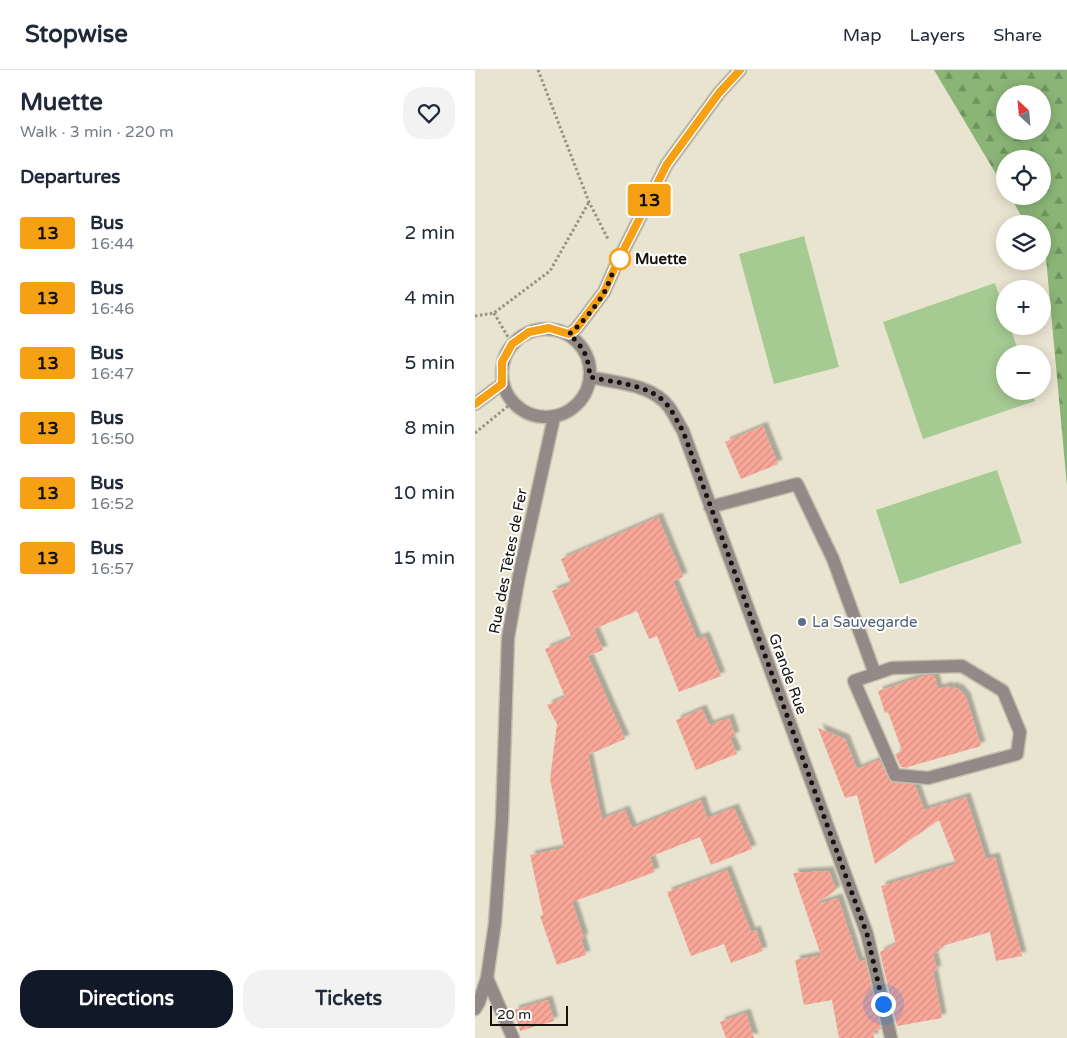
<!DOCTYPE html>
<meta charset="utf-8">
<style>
:root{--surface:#fff;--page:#f2f2f3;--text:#1f2937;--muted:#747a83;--line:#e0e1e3;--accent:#111827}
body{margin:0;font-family:"Varela Round",sans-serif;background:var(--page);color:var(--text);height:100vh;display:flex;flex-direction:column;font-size:19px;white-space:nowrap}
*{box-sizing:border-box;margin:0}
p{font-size:16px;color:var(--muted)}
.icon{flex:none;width:28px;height:28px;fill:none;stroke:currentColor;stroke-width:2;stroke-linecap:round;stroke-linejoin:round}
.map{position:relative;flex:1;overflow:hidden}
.sheet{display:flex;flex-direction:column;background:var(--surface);width:475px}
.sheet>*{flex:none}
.badge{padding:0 10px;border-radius:4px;font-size:18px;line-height:32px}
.needle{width:32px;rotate:334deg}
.buttons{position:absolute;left:521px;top:15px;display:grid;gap:10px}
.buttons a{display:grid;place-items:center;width:55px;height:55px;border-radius:50%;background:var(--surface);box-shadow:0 2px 12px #0003;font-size:25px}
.scale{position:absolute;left:15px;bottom:12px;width:78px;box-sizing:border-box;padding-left:5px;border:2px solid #15130c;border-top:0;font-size:14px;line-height:18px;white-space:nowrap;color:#15130c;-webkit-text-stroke:4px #fff;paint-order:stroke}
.you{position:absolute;width:25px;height:25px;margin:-12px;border:4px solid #fff;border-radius:50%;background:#1a73e8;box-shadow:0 0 0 8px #1a73e833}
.map>.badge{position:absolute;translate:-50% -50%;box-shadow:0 0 0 2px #fff}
h2{padding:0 20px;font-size:19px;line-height:45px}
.round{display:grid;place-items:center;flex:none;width:52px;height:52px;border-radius:20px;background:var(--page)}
.headline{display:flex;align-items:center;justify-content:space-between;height:85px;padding:0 20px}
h1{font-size:24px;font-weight:800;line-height:38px}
.action{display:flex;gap:10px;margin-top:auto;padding:10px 20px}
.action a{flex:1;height:58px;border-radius:20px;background:var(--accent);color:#fff;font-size:20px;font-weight:800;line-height:58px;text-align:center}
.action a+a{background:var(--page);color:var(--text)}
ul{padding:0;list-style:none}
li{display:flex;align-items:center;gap:15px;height:65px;padding:0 20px}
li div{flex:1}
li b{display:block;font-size:19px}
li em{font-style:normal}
li .badge{min-width:55px;font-weight:700;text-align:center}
header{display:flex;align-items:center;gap:30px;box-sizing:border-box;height:70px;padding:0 25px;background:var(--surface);border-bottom:1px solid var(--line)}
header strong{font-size:24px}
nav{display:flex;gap:28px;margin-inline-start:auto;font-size:18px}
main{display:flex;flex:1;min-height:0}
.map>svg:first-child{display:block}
.forest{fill:url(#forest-firs);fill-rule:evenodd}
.garden{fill:#a5ca92}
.building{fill:url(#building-hatch);filter:url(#shadow)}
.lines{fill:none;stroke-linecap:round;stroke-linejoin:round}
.minor-casing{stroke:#c3bead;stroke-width:15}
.path{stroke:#969384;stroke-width:3;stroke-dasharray:2.5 2.5;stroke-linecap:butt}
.minor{stroke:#938986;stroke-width:12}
.line-casing{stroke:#fff;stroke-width:11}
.line{stroke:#f6a014;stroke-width:8}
.walk{stroke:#15130c;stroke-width:5;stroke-dasharray:0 9}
.stop-dot{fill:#fff;stroke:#f6a014;stroke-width:2.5}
.service-dot{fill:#5c6f8a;stroke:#fff;stroke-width:2}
.labels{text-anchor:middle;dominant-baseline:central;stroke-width:4;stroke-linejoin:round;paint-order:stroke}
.stop-label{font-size:15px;font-weight:bold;fill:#15130c;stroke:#fff;text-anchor:start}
.street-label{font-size:15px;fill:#15130c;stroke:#fff}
.service-label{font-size:15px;fill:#4e5e75;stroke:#fff;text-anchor:start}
</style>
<header>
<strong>Stopwise</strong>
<nav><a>Map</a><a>Layers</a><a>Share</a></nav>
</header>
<main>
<section class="sheet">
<div class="headline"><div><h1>Muette</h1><p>Walk · 3 min · 220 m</p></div><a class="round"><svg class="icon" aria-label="heart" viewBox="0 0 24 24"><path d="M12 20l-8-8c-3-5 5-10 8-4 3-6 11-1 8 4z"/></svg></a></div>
<h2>Departures</h2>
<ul>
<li><span class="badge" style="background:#f6a014;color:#111">13</span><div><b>Bus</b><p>16:44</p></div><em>2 min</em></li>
<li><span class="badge" style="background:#f6a014;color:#111">13</span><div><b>Bus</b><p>16:46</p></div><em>4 min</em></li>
<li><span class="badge" style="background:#f6a014;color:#111">13</span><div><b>Bus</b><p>16:47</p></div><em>5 min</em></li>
<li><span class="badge" style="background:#f6a014;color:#111">13</span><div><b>Bus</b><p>16:50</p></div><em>8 min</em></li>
<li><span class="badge" style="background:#f6a014;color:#111">13</span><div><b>Bus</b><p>16:52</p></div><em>10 min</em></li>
<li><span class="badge" style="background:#f6a014;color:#111">13</span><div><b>Bus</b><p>16:57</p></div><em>15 min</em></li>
</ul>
<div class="action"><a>Directions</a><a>Tickets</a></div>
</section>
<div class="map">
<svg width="592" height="968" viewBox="0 0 592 968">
<defs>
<pattern id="forest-firs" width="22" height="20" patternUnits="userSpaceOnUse" patternTransform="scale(1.25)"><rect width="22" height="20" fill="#8bb576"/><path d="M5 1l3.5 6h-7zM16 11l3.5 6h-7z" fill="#70925f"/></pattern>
<pattern id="building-hatch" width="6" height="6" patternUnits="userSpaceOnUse" patternTransform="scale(1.25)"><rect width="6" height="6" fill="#f8a798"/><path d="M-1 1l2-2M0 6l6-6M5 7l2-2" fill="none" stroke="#d48f82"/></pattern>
<filter id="shadow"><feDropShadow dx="4.5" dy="-4.5" stdDeviation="1" flood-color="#0004"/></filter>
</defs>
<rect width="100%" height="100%" fill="#e9e4d0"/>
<path class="forest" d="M459 0H592V416L571 188 568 181V154H551L535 126H568V89H530V119ZM530 24H568V61H530Z"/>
<path class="garden" d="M329 166 364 297 299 314 264 184Z
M520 213 530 243V256H535L544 284H530V321H557L560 331 448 369 408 252Z
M522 400 547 473 425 514 401 440Z"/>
<path class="building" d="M288 356 303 394 266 409 250 372Z
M183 447 208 507 198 511 222 569 230 566 246 606 204 622 182 566 174 569 162 541 119 559 128 580 113 586 150 669 113 685 127 749 150 740 157 758 226 730 232 748 259 738 277 779 236 795 225 767 175 787 180 802 97 832 109 868 106 869 111 885 82 895 65 846 68 845 55 785 89 778 75 709 82 654 72 635 90 627 70 579 97 568 77 521 96 514 86 489Z
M452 605H459L463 619 473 616 474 618 479 616 480 619 483 618 491 627 506 676 433 697 413 642 410 643 403 621Z
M227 639 234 655 254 648 260 666 255 668 262 684 221 700 201 650Z
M343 658 370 669 382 699 404 690 416 712 440 715 449 740 491 727 511 789 520 787 547 886 521 891 515 862 464 877 465 881 458 884 462 900 458 901 467 948 422 956 405 882 421 874 406 816 481 794 464 750 400 794 382 725 370 728Z
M427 681 433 697V698L426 697 420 684Z
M252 800 276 862 281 860 288 881 256 893 249 874 216 886 192 822Z
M354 801 361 820 339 835 363 828 384 892 390 890 406 959 398 961 399 968H364L357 930 329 935 320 890 346 885 318 803Z
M73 930 79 951 45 961 39 940Z
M271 943 279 968H251L245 952Z"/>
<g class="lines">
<defs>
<path id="minor" d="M27 303a44 44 0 1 1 88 0a44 44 0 1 1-88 0Z
M94 264 101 259 129 222 140 197 192 94 244 23 265 0
M115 307C141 313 177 314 194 337 199 344 203 353 208 361L392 864 416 968
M0 334 27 314
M235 437 322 414 358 489 400 604
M487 596 528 621 545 662 542 684 453 708 420 705 379 611 417 598Z
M12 908 38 968
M0 939 4 932 12 908 20 853 27 751 33 568 44 506 79 347"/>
</defs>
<use href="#minor" class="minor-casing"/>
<path class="path" d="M63 0 114 132 133 169
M19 243 37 274
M0 246 19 243 75 201 114 132
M0 363 33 336"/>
<use href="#minor" class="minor"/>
</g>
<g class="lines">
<defs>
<path id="line" d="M0 334 27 314V292L37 274 54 262 74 258 94 264 101 259 129 222 140 197 192 94 244 23 265 0"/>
</defs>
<use href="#line" class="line-casing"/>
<use href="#line" class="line"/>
<path class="walk" d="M145 189C138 199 135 211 130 221 122 235 106 255 94 264 110 279 113 286 115 307 141 313 177 314 194 337 199 344 203 353 208 361L392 864 408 934"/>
</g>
<circle class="stop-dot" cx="145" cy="189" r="10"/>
<circle class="service-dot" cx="327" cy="552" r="5"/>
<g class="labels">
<g class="stop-label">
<text x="160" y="189">Muette</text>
</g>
<g class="street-label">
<text transform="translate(33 491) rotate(-79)">Rue des Têtes de Fer</text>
<text transform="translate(313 604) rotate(70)">Grande Rue</text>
</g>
<g class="service-label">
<text x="337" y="552">La Sauvegarde</text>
</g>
</g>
</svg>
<div class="buttons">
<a><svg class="needle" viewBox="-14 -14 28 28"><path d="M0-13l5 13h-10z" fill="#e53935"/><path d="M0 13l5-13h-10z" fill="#747a83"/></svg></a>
<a><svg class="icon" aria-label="locate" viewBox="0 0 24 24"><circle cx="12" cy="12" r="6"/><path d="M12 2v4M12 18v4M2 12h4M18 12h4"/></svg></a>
<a><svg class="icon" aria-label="layers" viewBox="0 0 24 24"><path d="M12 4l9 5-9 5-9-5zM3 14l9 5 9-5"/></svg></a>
<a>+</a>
<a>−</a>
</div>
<div class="scale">20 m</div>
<div class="you" style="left:408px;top:934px"></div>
<b class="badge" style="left:174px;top:130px;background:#f6a014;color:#111">13</b>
</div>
</main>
